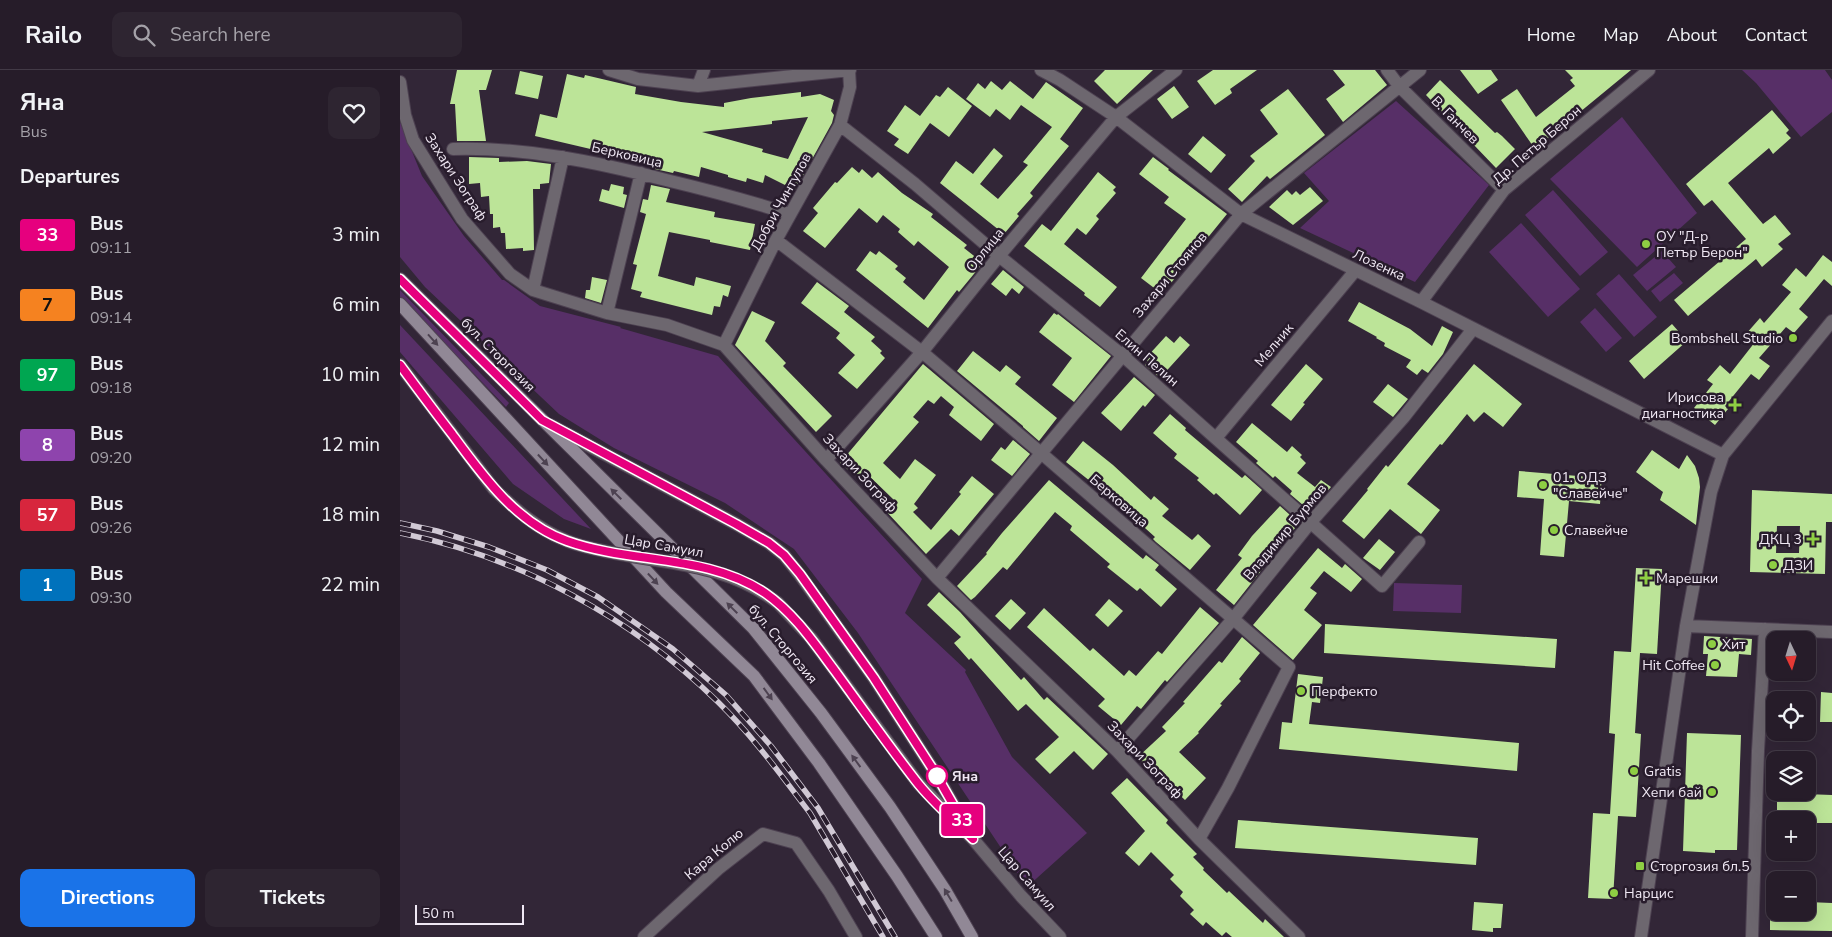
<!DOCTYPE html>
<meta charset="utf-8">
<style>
:root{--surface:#261c29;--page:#2e2531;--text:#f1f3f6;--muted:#a4a1a8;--line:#423a46;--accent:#1a73e8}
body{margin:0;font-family:"Nunito Sans",sans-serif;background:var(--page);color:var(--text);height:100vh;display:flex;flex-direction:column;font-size:19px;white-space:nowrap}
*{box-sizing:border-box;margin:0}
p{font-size:16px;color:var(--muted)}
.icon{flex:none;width:28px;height:28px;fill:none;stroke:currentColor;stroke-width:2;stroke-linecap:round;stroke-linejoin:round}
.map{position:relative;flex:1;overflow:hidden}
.sheet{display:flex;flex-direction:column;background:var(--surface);width:400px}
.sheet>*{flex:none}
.badge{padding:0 10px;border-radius:4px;font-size:18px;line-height:32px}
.needle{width:32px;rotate:176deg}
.tools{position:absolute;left:1366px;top:561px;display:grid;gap:10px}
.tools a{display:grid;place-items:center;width:50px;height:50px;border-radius:10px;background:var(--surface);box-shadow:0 5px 20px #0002,0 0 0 1px var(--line);font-size:25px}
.scale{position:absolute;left:15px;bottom:12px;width:109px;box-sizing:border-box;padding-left:5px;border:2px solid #f0e8f4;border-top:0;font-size:14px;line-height:18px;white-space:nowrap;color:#f0e8f4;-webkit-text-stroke:4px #281c2c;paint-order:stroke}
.map>.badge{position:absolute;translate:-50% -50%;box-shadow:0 0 0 2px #fff}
h2{padding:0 20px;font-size:19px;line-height:45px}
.round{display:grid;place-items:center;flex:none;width:52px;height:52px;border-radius:10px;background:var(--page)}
.overview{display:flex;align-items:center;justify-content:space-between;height:85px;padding:0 20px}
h1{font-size:24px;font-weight:700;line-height:38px}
.action{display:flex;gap:10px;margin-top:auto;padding:10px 20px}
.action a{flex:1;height:58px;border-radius:10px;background:var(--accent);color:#fff;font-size:20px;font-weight:700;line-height:58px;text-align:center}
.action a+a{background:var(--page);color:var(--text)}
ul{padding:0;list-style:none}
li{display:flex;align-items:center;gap:15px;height:70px;padding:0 20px}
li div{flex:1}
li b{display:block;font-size:19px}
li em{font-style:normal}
li .badge{min-width:55px;font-weight:700;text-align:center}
header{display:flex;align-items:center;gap:30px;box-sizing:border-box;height:70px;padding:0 25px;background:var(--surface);border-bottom:1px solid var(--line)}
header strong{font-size:24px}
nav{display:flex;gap:28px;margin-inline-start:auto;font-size:18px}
.search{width:350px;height:45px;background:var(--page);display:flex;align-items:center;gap:12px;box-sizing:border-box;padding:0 18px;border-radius:10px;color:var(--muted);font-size:19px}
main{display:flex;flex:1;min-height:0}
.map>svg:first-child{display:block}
.green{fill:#572f67}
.building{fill:#bce498;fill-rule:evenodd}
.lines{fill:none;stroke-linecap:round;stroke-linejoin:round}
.minor-casing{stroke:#4d4151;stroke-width:14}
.tertiary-casing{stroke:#4d4151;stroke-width:14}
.secondary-casing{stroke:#4d4151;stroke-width:14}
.minor{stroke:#6d676f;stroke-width:12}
.tertiary{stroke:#6d676f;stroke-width:12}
.secondary{stroke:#918896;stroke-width:12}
.rail-casing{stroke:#d1c9d5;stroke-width:5.5}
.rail{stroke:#281c2c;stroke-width:4;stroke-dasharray:11;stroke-linecap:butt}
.tertiary-bridge-casing{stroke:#4d4151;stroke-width:14;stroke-linecap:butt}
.tertiary-bridge{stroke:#6d676f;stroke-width:12}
.oneway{fill:#4d4251}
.line-casing{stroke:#fff;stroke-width:11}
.line{stroke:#e6007e;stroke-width:8}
.poi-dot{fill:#8ece43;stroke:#281c2c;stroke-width:2}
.stop-dot{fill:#fff;stroke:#e6007e;stroke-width:2.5}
.labels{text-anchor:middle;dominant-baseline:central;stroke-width:5;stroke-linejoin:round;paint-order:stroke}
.street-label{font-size:14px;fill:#f0e8f4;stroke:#281c2c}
.poi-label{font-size:14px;fill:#f0e8f4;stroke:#281c2c;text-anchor:start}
.stop-label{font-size:14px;font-weight:bold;fill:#f0e8f4;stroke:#281c2c;text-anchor:start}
</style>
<header>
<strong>Railo</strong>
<div class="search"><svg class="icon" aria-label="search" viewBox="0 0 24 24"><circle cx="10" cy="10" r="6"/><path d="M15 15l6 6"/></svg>Search here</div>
<nav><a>Home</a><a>Map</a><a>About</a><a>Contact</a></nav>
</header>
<main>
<section class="sheet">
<div class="overview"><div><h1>Яна</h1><p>Bus</p></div><a class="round"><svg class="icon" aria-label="heart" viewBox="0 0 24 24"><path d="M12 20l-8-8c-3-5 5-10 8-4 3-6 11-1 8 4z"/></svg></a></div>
<h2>Departures</h2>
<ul>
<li><span class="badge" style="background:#e6007e;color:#fff">33</span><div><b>Bus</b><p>09:11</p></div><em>3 min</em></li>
<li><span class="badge" style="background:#f58220;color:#111">7</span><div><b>Bus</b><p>09:14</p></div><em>6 min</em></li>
<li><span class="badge" style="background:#00a651;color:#fff">97</span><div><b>Bus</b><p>09:18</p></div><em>10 min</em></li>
<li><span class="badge" style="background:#8e44ad;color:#fff">8</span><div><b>Bus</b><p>09:20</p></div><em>12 min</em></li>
<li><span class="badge" style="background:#d7263d;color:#fff">57</span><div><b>Bus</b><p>09:26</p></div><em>18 min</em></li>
<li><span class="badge" style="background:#0072bc;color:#fff">1</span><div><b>Bus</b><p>09:30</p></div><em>22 min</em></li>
</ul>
<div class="action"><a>Directions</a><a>Tickets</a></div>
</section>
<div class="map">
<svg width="1432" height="867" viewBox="0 0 1432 867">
<rect width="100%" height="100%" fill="#322637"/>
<path class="green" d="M1342 0H1425L1432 10V42L1401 67 1356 13Z
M996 31 1089 115 1015 212 900 158 929 131 904 103Z
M1222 47 1297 143 1237 197 1150 109Z
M0 52 22 106 64 166 102 210H104L140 236 221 257 220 258 318 286 522 509 505 543 566 600 565 602 612 687 687 763 627 817 458 563 394 479 325 433 214 378 159 344 25 217 0 187Z
M1153 120 1208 182 1180 206 1125 145Z
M1121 153 1180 219 1148 247 1089 182Z
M1262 181 1276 197 1247 221 1233 205Z
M1274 203 1283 213 1260 232 1251 221Z
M1219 204 1257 247 1234 267 1196 224Z
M0 220 109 333 106 337 0 227Z
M1195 238 1222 268 1206 282 1180 252Z
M0 255 191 459 164 449 113 414 0 282Z
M994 513 1062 515 1061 543 993 541Z"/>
<path class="building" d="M57 0H92L86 20H79L86 71H57L55 34H50Z
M705 0H753L717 34 694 11Z
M813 0H857L830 19 832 23 815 35 797 11Z
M933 0H975L987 15 943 52 926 29 945 15Z
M1060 0H1091L1098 10 1078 24Z
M1165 0H1231L1135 79 1101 30 1117 19 1136 47 1175 16 1170 10 1173 8Z
M120 1 143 6 138 29 115 24Z
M167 4 184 8 185 5 236 17 235 24 281 32 324 37V33L351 28 401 22V27L420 24 434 30 431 41 434 45 432 53 395 120 365 105 363 113 347 108 346 112 328 107V105L301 97 299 107 274 101 273 103 255 99 256 96 229 91V88L135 66 140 44 157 48ZM408 47 388 89 362 82 363 79 302 62 372 54V51Z
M1040 10 1095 63 1097 62 1102 66 1115 79 1096 98 1026 25Z
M591 11 602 20 610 11 633 29 646 12 683 38 660 69 669 76 630 123 633 126 617 144 619 146 604 164 540 113 556 91 573 104 594 78 603 86 580 114 598 129 628 95 623 92 652 57 621 35 610 50 596 39 590 47 566 29 578 13 585 19Z
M774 16 789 37 772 49 757 29Z
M548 17 572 36 549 67 530 53 508 84 494 75 499 69 487 61 505 35 520 46 536 25 540 27Z
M888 19 925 65 870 109 867 106 842 132 828 119 855 91 850 86 878 64 860 40Z
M1372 40 1389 60 1386 63 1391 68 1373 84 1369 78 1328 113 1363 154 1375 145 1391 164 1378 174 1383 179 1362 197 1356 189 1288 246 1274 230 1346 169 1312 130 1304 136 1286 114Z
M803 66 826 85 811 103 788 84Z
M69 87 99 88V92L127 91 151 94 149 113 140 114V119H133L134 180 123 181V178L106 179 105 163H101L100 157 93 158V144H90L89 126 81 127 80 113 69 114Z
M753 87 769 99 768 100 827 144 762 224 741 208 786 149 764 133 769 127 739 104Z
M452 97 459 103 462 99 472 108 478 102 502 123 533 144 531 147 567 175 564 178 583 193 559 222 557 220 528 258 456 200 470 181 476 185 479 181 498 196 495 199 506 208 503 212 524 230 549 197 518 171 514 176 498 162 500 159 483 145 477 153 459 138 425 178 403 161 418 143 413 138 435 112 437 113Z
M698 102 716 117 713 120 716 123 696 146 699 149 686 165 677 158 664 174 717 217 700 237 684 225 685 223 624 176 642 154 651 161Z
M211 114 224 117 223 124 227 125 224 138 199 131 202 119 209 121Z
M251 115 270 119 266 132 315 142 314 147 355 154 350 180 310 172V170L269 162 258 206 294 216 296 207 331 216 328 227 323 225 320 237 314 236 312 245 240 227 242 222 231 219 237 195 233 194 246 144 240 142 243 129 248 130Z
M910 117 923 131 893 155 869 137 887 120 892 125 896 121 900 125Z
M1423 185 1432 192V216L1424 209 1399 239 1408 247 1394 263 1386 257 1359 288 1370 296 1359 310 1351 304 1325 336 1328 339 1315 355 1294 338 1313 314 1307 310 1320 295 1330 304 1355 272 1346 264 1360 248 1364 253 1391 222 1382 215 1396 198 1406 207Z
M603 200 624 217 619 224 612 218 606 226 591 214Z
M192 207 207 210 201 233 185 228 186 220H190Z
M417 212 449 236 444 242 475 267 471 271 482 281 480 283 485 288 457 319 438 303 455 285 436 268 440 263 401 233Z
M959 232 1010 259 1032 276 1042 256 1053 262 1043 284 1028 303 1022 299 1017 305 1006 297 1011 290 984 276 985 273 976 268 977 267 948 251Z
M352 241 375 252 365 271 386 293 383 296 432 346 416 362 335 275Z
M654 243 657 245 658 244 711 286 674 332 652 315 672 288 639 262Z
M1272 254 1287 271 1244 309 1229 291Z
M766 266 774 273 780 266 790 275 760 308 745 295 748 291 745 289Z
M573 281 600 302 606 295 621 307 615 314 657 348 639 371 623 357V356L557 301Z
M523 294 594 354 581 371 549 345 554 337 541 326 534 334 528 330 513 347 519 352 483 393 500 409 515 389 536 405 514 434 518 438 513 442 531 460 561 424 559 422 572 406 594 424 559 466 551 459 526 484 484 439 494 430 464 401 460 406 452 400 451 402 440 393Z
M906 294 923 309 903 333 905 334 891 351 871 335Z
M1074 294 1122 334 1103 357 1084 342 1074 352 1067 344 1042 375 1040 374 1007 414 1040 440 1021 464 990 439 964 469 942 451 968 420 967 419 986 395 988 397Z
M734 307 755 325 745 337 743 335 721 361 701 343Z
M988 314 1008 329 993 347 973 332Z
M770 344 786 358 785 360 842 408 845 405 862 420 840 445 816 423 814 425 797 410 799 408 774 388 777 384 753 363Z
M852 353 887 382 892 376 902 385 900 387 906 393 897 403 915 417 921 410 931 417 910 441 890 424 892 421 875 406 873 408 856 393 858 391 836 372Z
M613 370 630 384 612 406 591 390 601 377 605 380Z
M683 371 713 395 751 430 754 426 769 439 762 446 792 470 798 464 811 476 790 500 756 472 753 469 755 467 696 414 695 415 666 392Z
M1252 380 1279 399 1287 385 1295 396 1299 408 1300 417 1296 455 1260 430 1263 422 1236 402Z
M1119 401 1202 408 1200 434 1169 431 1164 487 1140 485 1144 429 1117 427Z
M649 410 743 489 746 485 759 495 755 500 777 519 761 537 740 518 737 521 707 497 710 494 670 460 672 456 655 442 607 500 603 497 575 527 571 530 557 516 587 484 586 483 602 463Z
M1352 420 1432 424V452H1426L1425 504 1350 502ZM1377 456H1400L1399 483H1376Z
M880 436 899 453 834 535 816 520 842 488 838 485 852 466Z
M979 469 995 482 980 500 963 488Z
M918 478 942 498 945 494 962 509 951 522 924 501 910 518 917 523 904 540 922 555 893 590 853 555Z
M1236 498 1262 499 1257 584 1240 583 1235 663 1241 664 1236 747 1218 746 1213 829 1188 828 1193 743 1210 744 1215 664 1209 663 1214 581 1231 582Z
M539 522 560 542 621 610 624 607 644 630 647 627 708 684 693 700 674 681 650 704 635 689 659 667 626 634 618 641 571 588 569 590 554 573 561 567 527 535Z
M611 529 626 543 610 560 595 546Z
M709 529 723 541 708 557 695 545Z
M800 537 819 553 767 612 765 610 741 639 737 636 721 655 698 636 705 629 627 557 644 538 690 581 693 578 724 606 729 600 736 606 758 581 762 584Z
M925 554 1157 569 1155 598 924 583Z
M1304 566 1352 569 1351 585 1339 584 1337 607 1306 606 1308 584H1303Z
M842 567 860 583 839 609 841 611 820 634 822 635 798 662 799 663 779 682 806 708 785 730 754 701 752 703 738 687 766 661 762 657 785 633 783 632 819 591 822 593Z
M898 604 923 607 920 633 912 632 909 654 1119 673 1117 701 879 679 882 652 892 653Z
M1421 622 1432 623V652H1420Z
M1287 663 1341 665 1337 780H1315V783L1283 781Z
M727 708 768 750 766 753 797 784 793 787 804 798 803 800 827 823 829 821 863 853 865 849 884 867H832L826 862 822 866 806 852 803 856 790 844 794 840 780 826 783 822 770 809 774 805 751 782 739 796 725 783 745 761 711 723Z
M1377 723 1432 725V753H1408V750H1377Z
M838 750 1078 768 1076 795 835 778Z
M1074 832 1103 834 1101 858H1093V862L1072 860Z
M1408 832 1432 833V861L1370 860V842H1408Z"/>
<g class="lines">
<defs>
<path id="minor" d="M209 0 238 9 298 16 450 0
M641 0 660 10 716 47 841 144 1021 232 1323 385
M987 0 999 16 1104 120
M0 12 5 45 13 70 62 149 110 204 133 220 207 243 267 255 324 275 426 390 537 508 717 681 799 769 899 867
M298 16 304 0
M440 55 515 114 599 186 722 285 982 516 1019 472
M53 79C125 77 196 92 266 110 308 120 349 131 390 144
M376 170 522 282 641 383 889 597 828 718 799 769
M133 220 163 87
M1021 232 1104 120 1249 0
M207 243 241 103
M324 275 376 170 440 55 450 17 449 0
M816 368 955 201
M426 390 522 282 599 186 716 47 776 0
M537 508 841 144 1020 0
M1286 556 1432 562
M717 681 833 549 910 453 1004 347 1073 259
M244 867 318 799 363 764 396 773 429 821 456 867
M1241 867 1286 556 1311 422 1323 385 1432 251
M1352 867 1358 681 1365 559"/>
<path id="tertiary" d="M0 295 94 419
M150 355 336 454 369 473 384 485 400 505 474 608 534 701 573 769
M378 533 411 568 518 713 573 769 621 826 660 867"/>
<path id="secondary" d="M0 209 353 558 421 643 490 737 545 820 572 867
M0 234 266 522 354 606 419 693 497 806 536 867"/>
</defs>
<use href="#minor" class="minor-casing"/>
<use href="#tertiary" class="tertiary-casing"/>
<use href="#secondary" class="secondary-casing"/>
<use href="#minor" class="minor"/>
<use href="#tertiary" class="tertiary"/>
<use href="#secondary" class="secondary"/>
<defs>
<path id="rail" d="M0 453 37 461 89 477 147 500 198 527 273 579 326 625 371 676 418 738 495 867
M0 463C120 487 231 547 318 632 352 665 381 705 410 743L483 867"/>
</defs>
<use href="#rail" class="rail-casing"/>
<use href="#rail" class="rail"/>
<defs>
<path id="tertiary-bridge" d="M94 419C115 439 137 459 165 470 178 476 194 479 209 482 272 495 325 493 378 533"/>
</defs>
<use href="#tertiary-bridge" class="tertiary-bridge-casing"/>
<use href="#tertiary-bridge" class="tertiary-bridge"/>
</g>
<defs><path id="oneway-solid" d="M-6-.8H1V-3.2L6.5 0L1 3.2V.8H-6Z" transform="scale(1.25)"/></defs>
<g class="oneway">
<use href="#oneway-solid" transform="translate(33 270) rotate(48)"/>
<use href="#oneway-solid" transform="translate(143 390) rotate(47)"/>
<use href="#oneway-solid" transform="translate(216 424) rotate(-135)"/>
<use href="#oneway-solid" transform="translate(253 509) rotate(47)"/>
<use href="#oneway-solid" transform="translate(332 538) rotate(-135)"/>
<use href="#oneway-solid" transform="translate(368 624) rotate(54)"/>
<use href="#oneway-solid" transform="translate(456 691) rotate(-126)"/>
<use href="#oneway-solid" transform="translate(548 825) rotate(-121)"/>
</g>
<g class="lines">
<defs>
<path id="line" d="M0 209 142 350 336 454 369 473 384 485 400 504 474 608 534 701 573 769C554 750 532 732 516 711 488 675 462 638 435 601 414 573 394 543 365 523 307 484 231 494 167 471 116 453 82 405 52 364 34 341 17 318 0 295"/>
</defs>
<use href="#line" class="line-casing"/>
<use href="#line" class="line"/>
</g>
<g class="poi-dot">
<circle cx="1246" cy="174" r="5"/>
<circle cx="1393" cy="268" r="5"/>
<path d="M1332.5 327.5h5v5h5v5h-5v5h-5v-5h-5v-5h5z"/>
<circle cx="1143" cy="415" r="5"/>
<circle cx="1154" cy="460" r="5"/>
<path d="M1410.5 461.5h5v5h5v5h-5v5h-5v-5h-5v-5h5z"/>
<circle cx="1373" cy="495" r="5"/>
<path d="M1243.5 500.5h5v5h5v5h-5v5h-5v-5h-5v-5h5z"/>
<circle cx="1312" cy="574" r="5"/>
<circle cx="1315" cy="595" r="5"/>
<circle cx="901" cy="621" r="5"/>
<circle cx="1234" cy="701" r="5"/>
<circle cx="1312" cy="722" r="5"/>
<rect x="1235" y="791" width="10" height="10" rx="2.5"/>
<circle cx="1214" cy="823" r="5"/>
</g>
<circle class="stop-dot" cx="537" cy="706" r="10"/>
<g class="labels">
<g class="street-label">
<text transform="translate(1055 50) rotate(45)">В. Ганчев</text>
<text transform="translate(1137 75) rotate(-41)">Др. Петър Берон</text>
<text transform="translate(227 85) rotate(13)">Берковица</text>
<text transform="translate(56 107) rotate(57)">Захари Зограф</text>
<text transform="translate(381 132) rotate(-61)">Добри Чинтулов</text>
<text transform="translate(585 180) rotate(-51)">Орлица</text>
<text transform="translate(979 195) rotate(25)">Лозенка</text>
<text transform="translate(770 205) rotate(-50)">Захари Стоянов</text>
<text transform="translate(874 275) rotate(-50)">Мелник</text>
<text transform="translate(98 285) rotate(45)">бул. Сторгозия</text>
<text transform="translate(747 288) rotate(41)">Елин Пелин</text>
<text transform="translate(460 403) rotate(47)">Захари Зограф</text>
<text transform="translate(719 431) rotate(41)">Берковица</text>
<text transform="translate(885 462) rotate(-50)">Владимир Бурмов</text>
<text transform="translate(264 476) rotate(10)">Цар Самуил</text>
<text transform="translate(383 574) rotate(50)">бул. Сторгозия</text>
<text transform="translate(745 690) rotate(46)">Захари Зограф</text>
<text transform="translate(314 784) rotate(-40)">Кара Колю</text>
<text transform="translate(627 809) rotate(49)">Цар Самуил</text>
</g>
<g class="poi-label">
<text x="1256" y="166">ОУ "Д-р<tspan x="1256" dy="16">Петър Берон"</tspan></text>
<text x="1383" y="268" text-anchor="end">Bombshell Studio</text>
<text x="1324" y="327" text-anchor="end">Ирисова<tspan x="1324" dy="16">диагностика</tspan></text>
<text x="1153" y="407">01. ОДЗ<tspan x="1153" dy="16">"Славейче"</tspan></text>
<text x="1164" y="460">Славейче</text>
<text x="1402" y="469" text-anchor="end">ДКЦ 3</text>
<text x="1383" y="495">ДЗИ</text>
<text x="1256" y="508">Марешки</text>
<text x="1322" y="574">Хит</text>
<text x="1305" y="595" text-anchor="end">Hit Coffee</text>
<text x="911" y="621">Перфекто</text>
<text x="1244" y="701">Gratis</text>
<text x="1302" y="722" text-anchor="end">Хепи бай</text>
<text x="1250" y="796">Сторгозия бл.5</text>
<text x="1224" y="823">Нарцис</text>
</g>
<g class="stop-label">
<text x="552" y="706">Яна</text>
</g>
</g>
</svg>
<div class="tools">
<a><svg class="needle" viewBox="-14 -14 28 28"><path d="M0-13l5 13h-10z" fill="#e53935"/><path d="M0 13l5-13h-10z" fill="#a4a1a8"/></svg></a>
<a><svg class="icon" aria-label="locate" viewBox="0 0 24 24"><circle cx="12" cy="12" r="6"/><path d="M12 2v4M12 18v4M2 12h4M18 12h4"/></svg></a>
<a><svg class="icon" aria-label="layers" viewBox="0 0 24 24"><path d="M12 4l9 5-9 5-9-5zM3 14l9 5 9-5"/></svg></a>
<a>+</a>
<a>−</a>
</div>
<div class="scale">50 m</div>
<b class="badge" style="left:562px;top:750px;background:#e6007e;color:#fff">33</b>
</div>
</main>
